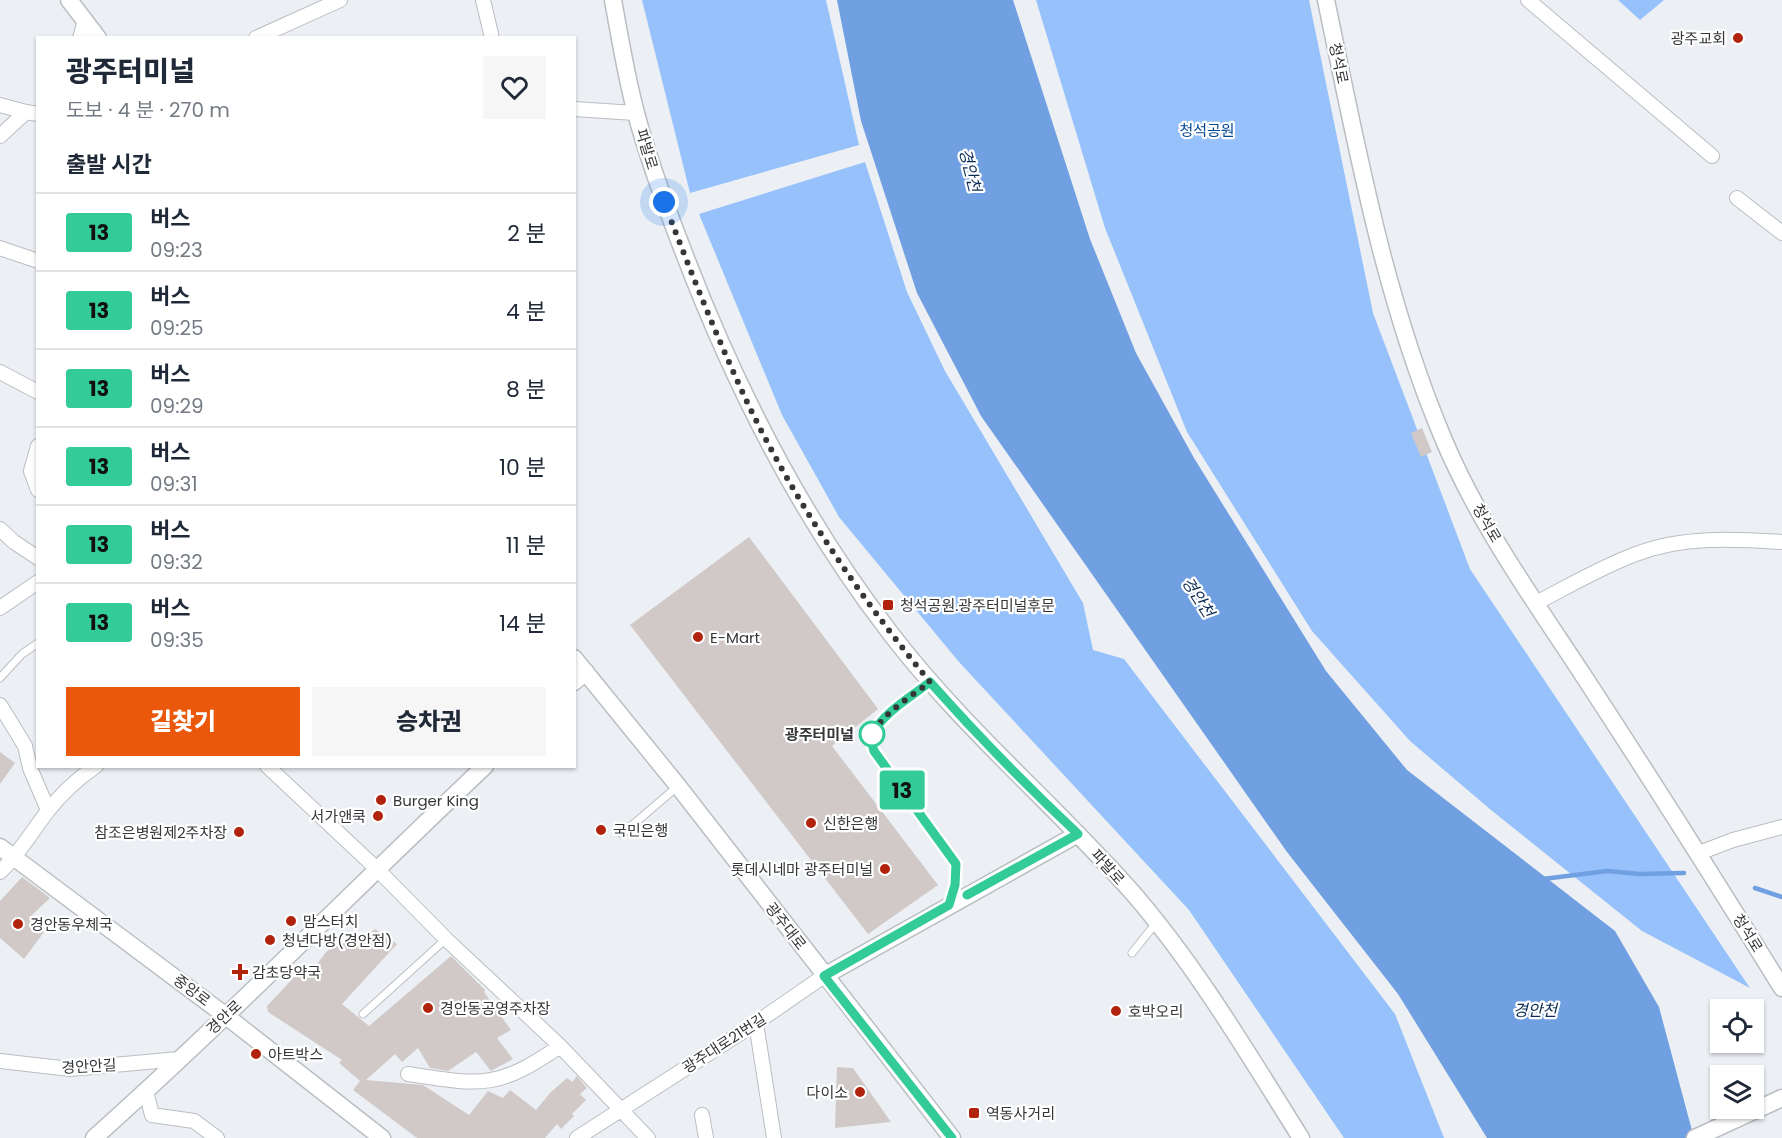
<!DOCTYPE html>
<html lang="ko">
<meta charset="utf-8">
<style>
:root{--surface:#fff;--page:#f6f6f7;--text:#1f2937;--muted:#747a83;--line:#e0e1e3;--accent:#ea580c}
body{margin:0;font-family:Poppins,"Noto Sans KR",sans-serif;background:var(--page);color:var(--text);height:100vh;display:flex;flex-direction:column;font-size:22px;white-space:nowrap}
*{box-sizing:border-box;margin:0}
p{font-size:20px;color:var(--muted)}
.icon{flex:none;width:33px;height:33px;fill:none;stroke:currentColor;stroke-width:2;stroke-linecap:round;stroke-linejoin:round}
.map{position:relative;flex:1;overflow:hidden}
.drawer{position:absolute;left:36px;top:36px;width:540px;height:732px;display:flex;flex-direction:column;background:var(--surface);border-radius:0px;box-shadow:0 2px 4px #0004}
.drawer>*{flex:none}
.badge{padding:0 12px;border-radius:4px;font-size:21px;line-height:39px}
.buttons{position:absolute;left:1710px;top:999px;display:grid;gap:12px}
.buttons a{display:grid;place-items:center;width:54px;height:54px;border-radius:0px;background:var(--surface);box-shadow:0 2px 4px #0004;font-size:30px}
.you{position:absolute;width:30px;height:30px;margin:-15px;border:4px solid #fff;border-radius:50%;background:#1a73e8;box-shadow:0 0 0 9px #1a73e833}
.map>.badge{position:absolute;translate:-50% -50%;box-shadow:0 0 0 3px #fff}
h2{padding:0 30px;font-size:22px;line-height:54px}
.round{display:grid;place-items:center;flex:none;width:63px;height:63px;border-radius:0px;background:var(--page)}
.headline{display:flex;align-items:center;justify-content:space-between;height:102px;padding:0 30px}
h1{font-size:28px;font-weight:800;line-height:45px}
.action{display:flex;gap:12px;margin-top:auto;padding:12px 30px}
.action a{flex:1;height:69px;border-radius:0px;background:var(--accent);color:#fff;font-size:24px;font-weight:800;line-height:69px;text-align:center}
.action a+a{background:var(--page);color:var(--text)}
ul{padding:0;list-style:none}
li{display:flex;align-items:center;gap:18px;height:78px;padding:0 30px;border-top:2px solid var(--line)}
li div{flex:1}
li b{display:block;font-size:22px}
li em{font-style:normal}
li .badge{min-width:66px;font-weight:700;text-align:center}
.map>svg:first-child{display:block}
.green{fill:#96c1fb}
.water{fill:#70a0e1}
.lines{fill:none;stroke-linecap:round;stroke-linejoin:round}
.stream{stroke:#70a0e1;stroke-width:4.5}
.building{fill:#d0c9c7}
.service-casing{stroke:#babec2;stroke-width:9}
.minor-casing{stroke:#babec2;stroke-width:16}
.tertiary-casing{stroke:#babec2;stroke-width:19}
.service{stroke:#fff;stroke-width:7}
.minor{stroke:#fff;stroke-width:14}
.tertiary{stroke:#fff;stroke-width:16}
.line-casing{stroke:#fff;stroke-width:14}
.line{stroke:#3c9;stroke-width:9}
.walk{stroke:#343638;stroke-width:6;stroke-dasharray:0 10.8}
.poi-dot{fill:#b1230c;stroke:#fff;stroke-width:2}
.stop-dot{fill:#fff;stroke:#3c9;stroke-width:3}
.labels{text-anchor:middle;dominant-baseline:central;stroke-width:4.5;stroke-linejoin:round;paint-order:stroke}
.poi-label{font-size:15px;fill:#343638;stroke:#fff;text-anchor:start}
.street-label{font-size:15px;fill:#343638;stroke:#fff}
.park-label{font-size:15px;fill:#014893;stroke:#fff}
.stop-label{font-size:15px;font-weight:bold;fill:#343638;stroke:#fff;text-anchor:end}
.water-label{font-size:16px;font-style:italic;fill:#0a2b54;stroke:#fff}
</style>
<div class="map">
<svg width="1782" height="1138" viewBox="0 0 1782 1138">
<rect width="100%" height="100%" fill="#ecf0f5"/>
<path class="green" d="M642 0H826L859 145 690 193Z
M1036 0H1309L1373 313 1470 569 1750 988 1642 931 1491 810 1410 741 1312 631 1187 432 1105 228Z
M1618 0H1664L1640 20Z
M865 162 907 292 945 371 1083 603 1093 650 1124 659 1395 1014 1444 1138H1344L1189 910 959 662 839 517 782 415 699 214Z"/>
<path class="water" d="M837 0H1013L1090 239 1136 353 1194 458 1326 671 1407 770 1615 931 1659 1007 1694 1138H1487L1398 994 1287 852 981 416 917 293 861 121Z"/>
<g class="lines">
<path class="stream" d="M1543 879 1607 871 1640 874 1684 873
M1755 888 1782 897"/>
</g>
<path class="building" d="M1422 428 1432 452 1421 457 1411 433Z
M749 537 878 709 832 746 938 885 868 934 630 625Z
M0 752 15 763 0 784Z
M22 877 50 898 30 917 44 932 24 959 0 938V901Z
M375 929 397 944 342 1004 369 1026 451 956 485 990 484 992 511 1030 497 1038 513 1059 491 1071 476 1052 448 1071 430 1068 418 1048 402 1062 395 1054 366 1080 423 1085 469 1115 488 1091 503 1098 510 1090 536 1110 550 1093 567 1078 572 1082 577 1076 587 1088 580 1094 586 1100 572 1114 574 1116 561 1129 557 1124 545 1138H417L353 1090 360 1081 339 1063 342 1060 268 1012 267 1006 300 971 307 977 327 951 357 937 362 940Z
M837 1067 853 1068 891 1122 835 1128Z"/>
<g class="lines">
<defs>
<path id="service" d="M0 678 22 654 38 643
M930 682C909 698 883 713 870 737L874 751 956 864 955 885 949 903
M622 834 678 786
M1132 953 1156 923
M363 1014 446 939"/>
<path id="minor" d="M483 0 492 38
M1528 0 1712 156
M80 38 85 20
M256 38 340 0
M0 105 26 112
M574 109 635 113
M0 136 26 112 38 114
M1737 198 1782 233
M0 248 38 261
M0 372 38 392
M38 446 31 471 38 490
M0 529 14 542 38 558
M1536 603C1569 586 1601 567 1636 554 1682 536 1734 539 1782 542
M0 608 38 582
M0 705 25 746 30 768 48 810
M267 766 377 869 446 939 560 1046 648 1138
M1699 853 1733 840 1782 827
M0 872C19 854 31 833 47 812 61 794 77 779 96 766
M756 1023 774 1138
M0 1061 70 1069 179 1059
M408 1074C480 1085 497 1090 560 1046
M146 1091 152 1115 194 1121 217 1138
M702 1115 706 1138
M577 1138 756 1023 824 976"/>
<path id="tertiary" d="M69 0 98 38
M613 0C620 38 626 76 636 113 648 159 665 204 682 248 734 385 801 518 891 634 963 728 1054 804 1132 892 1197 967 1248 1054 1301 1138
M1326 0C1357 148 1384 298 1443 438 1478 522 1533 599 1583 675 1651 779 1717 883 1782 988
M574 658 678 786 952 1138
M574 682 586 672
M0 847 226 1016 382 1138
M824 976 1078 834
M94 1138C228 1018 354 890 485 766
M1695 1138 1782 1098"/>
</defs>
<use href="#service" class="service-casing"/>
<use href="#minor" class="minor-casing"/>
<use href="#tertiary" class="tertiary-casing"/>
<use href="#service" class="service"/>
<use href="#minor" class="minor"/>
<use href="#tertiary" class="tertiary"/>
</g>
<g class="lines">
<defs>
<path id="line" d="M952 1138 824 976 949 905 955 885 956 864 874 751 870 737C883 713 909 698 930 682 977 735 1027 786 1078 834L967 895"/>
</defs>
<use href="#line" class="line-casing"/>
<use href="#line" class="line"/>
<path class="walk" d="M664 202C690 270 717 338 748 404 796 504 860 597 930 682 909 698 883 713 870 737L872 734"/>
</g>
<g class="poi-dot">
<circle cx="1738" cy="38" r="6"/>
<rect x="882" y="599" width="12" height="12" rx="3"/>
<circle cx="698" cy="637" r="6"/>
<circle cx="381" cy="800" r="6"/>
<circle cx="378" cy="816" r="6"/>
<circle cx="811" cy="823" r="6"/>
<circle cx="601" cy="830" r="6"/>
<circle cx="239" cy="832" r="6"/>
<circle cx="885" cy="869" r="6"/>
<circle cx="291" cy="921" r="6"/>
<circle cx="18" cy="924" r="6"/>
<circle cx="270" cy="940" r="6"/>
<path d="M237 963h6v6h6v6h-6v6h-6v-6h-6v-6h6z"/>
<circle cx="428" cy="1008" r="6"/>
<circle cx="1116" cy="1011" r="6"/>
<circle cx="256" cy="1054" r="6"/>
<circle cx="860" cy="1092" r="6"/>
<rect x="968" y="1107" width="12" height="12" rx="3"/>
</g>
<circle class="stop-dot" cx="872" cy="734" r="12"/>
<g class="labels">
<g class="poi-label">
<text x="1726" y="38" text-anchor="end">광주교회</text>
<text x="900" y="605">청석공원.광주터미널후문</text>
<text x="710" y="637">E-Mart</text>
<text x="393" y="800">Burger King</text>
<text x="366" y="816" text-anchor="end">서가앤쿡</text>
<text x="823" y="823">신한은행</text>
<text x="613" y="830">국민은행</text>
<text x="227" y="832" text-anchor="end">참조은병원제2주차장</text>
<text x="873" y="869" text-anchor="end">롯데시네마 광주터미널</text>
<text x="303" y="921">맘스터치</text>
<text x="30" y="924">경안동우체국</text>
<text x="282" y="940">청년다방(경안점)</text>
<text x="252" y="972">감초당약국</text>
<text x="440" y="1008">경안동공영주차장</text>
<text x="1128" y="1011">호박오리</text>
<text x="268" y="1054">아트박스</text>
<text x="848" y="1092" text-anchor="end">다이소</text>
<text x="986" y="1113">역동사거리</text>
</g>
<g class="street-label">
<text transform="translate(1339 63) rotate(78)">청석로</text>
<text transform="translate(647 149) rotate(73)">파발로</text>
<text transform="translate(1487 523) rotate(60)">청석로</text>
<text transform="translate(1108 867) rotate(48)">파발로</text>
<text transform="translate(786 926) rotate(52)">광주대로</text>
<text transform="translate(1748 933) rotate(58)">청석로</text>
<text transform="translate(192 990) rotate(37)">중앙로</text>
<text transform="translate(224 1017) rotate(-43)">경안로</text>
<text transform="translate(724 1043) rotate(-33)">광주대로21번길</text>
<text transform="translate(89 1066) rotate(-3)">경안안길</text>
</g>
<g class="park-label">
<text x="1207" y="130">청석공원</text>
</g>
<g class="stop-label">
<text x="854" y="734">광주터미널</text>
</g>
<g class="water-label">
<text transform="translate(970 170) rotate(76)">경안천</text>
<text transform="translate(1198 597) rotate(57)">경안천</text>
<text x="1535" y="1010">경안천</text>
</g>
</g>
</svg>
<div class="buttons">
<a><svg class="icon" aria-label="locate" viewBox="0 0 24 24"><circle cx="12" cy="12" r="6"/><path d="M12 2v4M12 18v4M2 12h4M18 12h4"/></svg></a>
<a><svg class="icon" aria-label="layers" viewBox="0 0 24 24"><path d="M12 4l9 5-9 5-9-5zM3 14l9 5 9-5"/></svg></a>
</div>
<div class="you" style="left:664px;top:202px"></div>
<b class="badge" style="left:902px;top:790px;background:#3c9;color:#111">13</b>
<section class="drawer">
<div class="headline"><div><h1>광주터미널</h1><p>도보 · 4 분 · 270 m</p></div><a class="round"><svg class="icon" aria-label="heart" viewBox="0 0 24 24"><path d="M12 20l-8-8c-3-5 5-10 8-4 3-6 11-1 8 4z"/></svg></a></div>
<h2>출발 시간</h2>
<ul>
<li><span class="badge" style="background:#3c9;color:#111">13</span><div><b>버스</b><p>09:23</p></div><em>2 분</em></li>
<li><span class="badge" style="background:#3c9;color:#111">13</span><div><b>버스</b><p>09:25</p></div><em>4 분</em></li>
<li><span class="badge" style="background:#3c9;color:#111">13</span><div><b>버스</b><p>09:29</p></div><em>8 분</em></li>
<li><span class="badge" style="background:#3c9;color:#111">13</span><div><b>버스</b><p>09:31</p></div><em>10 분</em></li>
<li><span class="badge" style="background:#3c9;color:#111">13</span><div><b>버스</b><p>09:32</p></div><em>11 분</em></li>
<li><span class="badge" style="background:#3c9;color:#111">13</span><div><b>버스</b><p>09:35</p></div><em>14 분</em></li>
</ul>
<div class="action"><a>길찾기</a><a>승차권</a></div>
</section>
</div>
